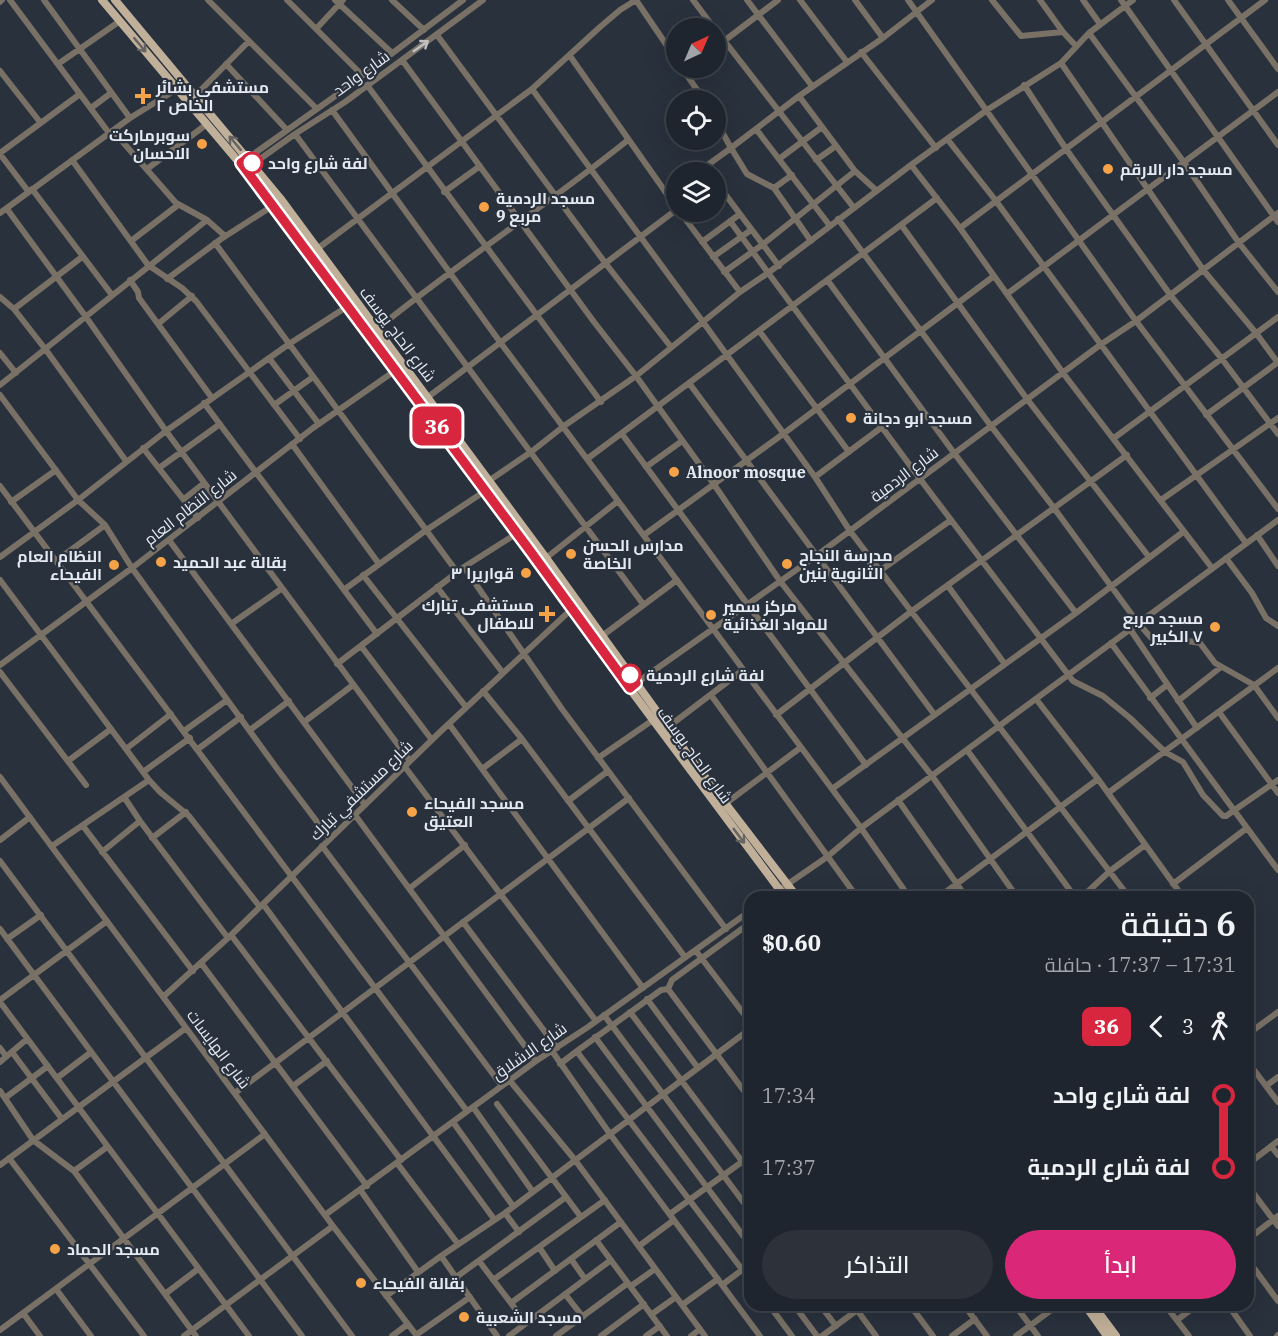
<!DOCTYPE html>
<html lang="ar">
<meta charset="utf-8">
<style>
:root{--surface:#1f252e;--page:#2c313a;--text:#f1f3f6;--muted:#a1a5aa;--line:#3c424a;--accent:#db2777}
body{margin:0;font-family:"IBM Plex Serif",Cairo,serif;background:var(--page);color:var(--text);direction:rtl;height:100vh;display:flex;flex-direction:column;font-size:22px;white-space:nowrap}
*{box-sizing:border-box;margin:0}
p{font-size:20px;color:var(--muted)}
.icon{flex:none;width:33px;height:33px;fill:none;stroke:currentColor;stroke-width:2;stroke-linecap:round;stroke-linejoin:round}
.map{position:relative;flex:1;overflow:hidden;direction:ltr}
.sheet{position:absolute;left:744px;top:891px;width:510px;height:420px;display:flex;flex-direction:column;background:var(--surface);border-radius:18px;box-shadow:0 6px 24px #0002,0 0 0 2px var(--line);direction:rtl}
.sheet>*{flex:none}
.badge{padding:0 12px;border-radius:9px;font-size:21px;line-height:39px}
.needle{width:39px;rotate:44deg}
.tools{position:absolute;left:666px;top:18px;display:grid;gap:12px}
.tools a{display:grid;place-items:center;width:60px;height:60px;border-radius:50%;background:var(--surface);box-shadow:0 6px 24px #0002,0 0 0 2px var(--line);font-size:30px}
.map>.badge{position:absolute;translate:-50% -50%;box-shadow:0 0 0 3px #fff}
.legs{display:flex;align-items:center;gap:9px;height:66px;padding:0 18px;font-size:20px}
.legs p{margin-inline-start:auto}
.headline{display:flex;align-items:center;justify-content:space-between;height:102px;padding:0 18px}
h1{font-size:33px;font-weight:600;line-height:45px}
.action{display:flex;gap:12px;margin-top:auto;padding:12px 18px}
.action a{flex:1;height:69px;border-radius:36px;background:var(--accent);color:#fff;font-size:24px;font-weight:600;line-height:69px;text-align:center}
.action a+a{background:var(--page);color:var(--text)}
ul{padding:0 18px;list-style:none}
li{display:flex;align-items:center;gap:21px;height:72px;font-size:22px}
li i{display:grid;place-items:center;width:9px;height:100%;margin:0 8px;background:currentColor}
li i::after{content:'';width:15px;height:15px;margin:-8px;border:4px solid;border-radius:50%;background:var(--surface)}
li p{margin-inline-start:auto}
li:first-child i{background:linear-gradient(#0000 50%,currentColor 0)}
li:last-child i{background:linear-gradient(currentColor 50%,#0000 0)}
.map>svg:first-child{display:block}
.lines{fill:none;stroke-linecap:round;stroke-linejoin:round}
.minor{stroke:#797166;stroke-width:6}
.major{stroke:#c1b099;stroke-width:8}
.oneway{stroke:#666462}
.oneway2{stroke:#bfc0c1}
.line-1-casing{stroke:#fff;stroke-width:14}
.line-1{stroke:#d7263d;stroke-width:9}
.poi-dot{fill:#f6a247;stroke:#29313d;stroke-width:2}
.stop-1-dot{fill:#fff;stroke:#d7263d;stroke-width:3}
.labels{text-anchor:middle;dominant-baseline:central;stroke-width:4.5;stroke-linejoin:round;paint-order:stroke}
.street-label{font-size:16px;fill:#e5eaf2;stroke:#29313d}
.poi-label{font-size:16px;font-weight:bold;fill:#e5eaf2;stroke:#29313d;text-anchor:start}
.stop-label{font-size:16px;font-weight:bold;fill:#e5eaf2;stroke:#29313d;text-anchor:start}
</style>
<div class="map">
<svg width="1278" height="1336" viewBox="0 0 1278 1336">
<rect width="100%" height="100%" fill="#29313d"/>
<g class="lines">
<path class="minor" d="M10 0 109 133 121 140 176 203 207 220 225 236
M44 0 130 118
M208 0 317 109
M287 0 362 75
M335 0 392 53
M392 0 424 30
M636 0 676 59
M693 0 714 28
M747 0 812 86
M800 0 847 62
M855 0 883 38
M908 0 1136 321 1278 509
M992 0 1021 36 1063 32
M1040 0 1063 32 1076 46
M1083 0 1100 24
M1121 0 1278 222
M1174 0 1278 145
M1228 0 1278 69
M0 2 2 0
M316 29 343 0
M716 30 854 208
M1089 33 1183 161 1239 243 1278 292
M437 35 606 264 671 347
M716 47 778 0
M861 52 936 148
M570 56 676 207
M402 60 594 322 636 376 713 483 780 581 932 776 1017 897
M1061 63 1204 271 1256 333 1278 363
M58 64 120 21
M226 64 287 130
M682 68 704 100
M0 71 40 122
M367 85 601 402
M1024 85 1066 149 1171 296 1222 359 1278 434
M532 89 703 322 815 477 850 531 1129 897
M195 96 249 41
M799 96 855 171 877 191
M91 108 111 93
M332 110 500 342 861 828 909 897
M756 129 830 226
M295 134 643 604
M948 140 996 201 1246 543
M0 153 80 94
M0 154 28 191
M779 159 822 127
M72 160 148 265 182 288 196 301 300 439
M816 160 836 146
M241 163 338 94 463 0
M911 165 960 228 1063 373 1212 568
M147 169 207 124
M246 169 295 134 345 102 483 0
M698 172 731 148 716 121
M716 182 779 266
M774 188 792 175
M32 189 112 295
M444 192 480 166
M667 194 676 187
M7 209 86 317 166 431 410 761
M680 212 740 292
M0 213 130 118 177 89
M838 219 991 426 1054 508 1138 623 1155 642 1176 639 1200 643 1215 663 1254 685 1278 718
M730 221 920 479 1073 681 1103 696 1130 718 1165 752 1183 762 1203 795 1223 816H1226L1278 780
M902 226 1027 399 1149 557
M960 228 1265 0
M131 241 178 205
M811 241 774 188 747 174 731 148 799 96 883 38 932 0
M702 242 740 214
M215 243 457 572
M317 249 532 89 600 27 620 10 636 0
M713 257 751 230
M724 272 762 245 855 171
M167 279 221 239 274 205
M130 280 138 292 139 298 158 324
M828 281 954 453 1076 613
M1007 294 1278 92
M192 296 158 324 212 398
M0 297 14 309 46 350 126 461
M14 309 82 257
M377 329C458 263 546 206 628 140
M760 332 849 452
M0 353 16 373
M269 358 319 424
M689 383 934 714
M0 385 207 220
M0 395 78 500 105 525 132 568 278 770 330 839
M428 397 676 210
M204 403 377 634
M274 405 313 377
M1206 415 1277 363
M622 434 866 765
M1114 438 1278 317
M292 444 379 564
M143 448 198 518
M587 459 937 198
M646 467 682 441
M159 468 220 424
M815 477 882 427
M487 482 531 452 564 426 636 376 740 292 768 273 911 165 987 110 1061 63 1089 33 1133 0
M0 486 467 1111
M184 499 204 483
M1161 500 1278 418
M11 502 56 470
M644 535 783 434 994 276
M1257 535 1278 566
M169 540 365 805
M0 557 78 500 166 431 289 344 348 306
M546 558 618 501
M1226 558 1252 593 1266 618 1278 626
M56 561 105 525
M464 567 562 709 726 929
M881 570 951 520
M363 575 466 707
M0 580 149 780 160 792 189 816 260 907
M948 586 1004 663
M437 587 503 673
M345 589 425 531 485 491
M231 624 281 589
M1130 629 1197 728
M602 636 677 580
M1111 643 1278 870
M361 646 432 740
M337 664 464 567 519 532
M0 665 132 568 313 428 396 370
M0 672 86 785
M635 684 816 556 1100 345 1136 321 1278 213
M483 691 522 739 685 957
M711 695 857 897
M1150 698 1167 685
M1036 699 1098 779 1183 897
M1178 701 1221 667
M1219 712 1278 793
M776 715 912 611 1127 455
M304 722 353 685
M449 724 643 988
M668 727 743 670
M250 730 289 701
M184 731 227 700
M126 749 171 714
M198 749 241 717
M967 750 1075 897
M598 758 653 720
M68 761 111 729
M405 767 596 1021
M482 769 522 739
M143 772 190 738
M0 777 333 1226 417 1336
M832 789 1076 613 1183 532
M1108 793 1278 668
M124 797 140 821
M898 800 966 897
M568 801 608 771
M725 804 800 748
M355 815 536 1061
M83 826 193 971
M152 838 186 812
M0 840 30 817
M52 846 149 780
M322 846 502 1086
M102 852 140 821 228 938
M0 861 352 1336
M1173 884 1247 828
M410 888 465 845
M769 897 827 857 861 828 1278 520
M939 897 1098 779
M1082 897 1110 871 1145 845
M263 904 494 1219
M463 922 557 1048
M0 929 302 1336
M231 935 401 1160
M7 939 41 915
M696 951 750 1022
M201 963 367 1186
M668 989 750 1099
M163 997 228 938 440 732 576 605
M647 999 698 1068
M0 1000 107 921
M0 1002 249 1336
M630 1012 750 1172
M604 1015 750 1211
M1248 1034 1278 1012
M595 1037 750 1245
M0 1048 6 1056
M552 1051 610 1134 760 1336
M577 1051 661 990 668 989 672 980 750 923
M12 1052 62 1119
M0 1062 27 1039
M1248 1062 1278 1102
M560 1064 577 1051 578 1053 750 1280
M57 1078 90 1053
M510 1081 575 1160 705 1336
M293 1086 327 1061
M1266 1086 1278 1077
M0 1091 33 1140 74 1171 196 1336
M235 1093 629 798
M5 1098 48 1066
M497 1104 581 1217
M473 1107 533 1192
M453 1122 513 1206
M1271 1146 1278 1155
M9 1158 144 1336
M397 1163 458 1244
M1248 1164 1278 1141
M0 1165 186 1028
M74 1171 107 1147
M1248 1186 1278 1226
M361 1191 418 1272
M505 1213 519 1232
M670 1214 750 1156
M325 1215 536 1061 588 1027 750 911
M1248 1239 1278 1216
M596 1240 667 1336
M639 1246 674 1220
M539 1247 555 1271
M441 1256 497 1336
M571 1259 585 1279
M1248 1260 1278 1301
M479 1261 526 1323
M455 1278 566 1197
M493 1280 605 1200
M722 1285 750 1264
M631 1286 655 1269
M56 1289 91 1336
M165 1294 198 1269
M565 1294 583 1317
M386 1296 441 1256 505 1213 750 1029
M511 1303 621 1222
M682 1305 718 1279
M769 1305 792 1336
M794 1305 817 1336
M820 1305 836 1326
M848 1305 853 1313
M910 1305 933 1336
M964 1305 987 1336
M1015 1305 1038 1336
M1165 1305 1189 1336
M1228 1305 1250 1336
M857 1310 876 1336
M23 1313 40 1336
M652 1314 676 1297
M1177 1320 1197 1305
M0 1330 265 1134
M416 1335 470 1297
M184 1336 333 1226
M392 1336 408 1324
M509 1336 611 1260
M556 1336 628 1283
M601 1336 644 1304
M646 1336 660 1326
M691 1336 700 1329
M822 1336 864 1305
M952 1336 975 1319
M1016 1336 1058 1305
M1277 1336 1278 1335"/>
<path class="major" d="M102 0 264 192 573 608 595 642 785 897
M115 0 280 198 546 558 689 756 797 897
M1085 1305 1107 1336
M1093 1305 1116 1336"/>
</g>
<defs><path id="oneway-shaft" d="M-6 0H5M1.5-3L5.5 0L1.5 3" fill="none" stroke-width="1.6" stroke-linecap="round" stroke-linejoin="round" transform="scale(1.5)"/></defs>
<g class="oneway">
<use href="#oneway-shaft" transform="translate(140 45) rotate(50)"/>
<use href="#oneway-shaft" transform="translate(235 143) rotate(-130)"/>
<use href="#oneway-shaft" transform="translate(739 836) rotate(53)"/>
</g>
<use class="oneway2" href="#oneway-shaft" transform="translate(421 46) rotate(-35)"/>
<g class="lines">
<defs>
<path id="line-1" d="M252 163 248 158 241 163 531 552 630 688 636 683 630 675"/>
</defs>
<use href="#line-1" class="line-1-casing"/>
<use href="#line-1" class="line-1"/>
</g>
<g class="poi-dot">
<path d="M140 87h6v6h6v6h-6v6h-6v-6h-6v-6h6z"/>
<circle cx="202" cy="144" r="6"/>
<circle cx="1108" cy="169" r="6"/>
<circle cx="484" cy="207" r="6"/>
<circle cx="851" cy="418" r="6"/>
<circle cx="674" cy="472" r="6"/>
<circle cx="571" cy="554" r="6"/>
<circle cx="161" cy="562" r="6"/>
<circle cx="787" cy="564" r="6"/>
<circle cx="114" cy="565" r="6"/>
<circle cx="526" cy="573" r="6"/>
<path d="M544 605h6v6h6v6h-6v6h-6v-6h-6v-6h6z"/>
<circle cx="711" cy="615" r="6"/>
<circle cx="1215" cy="627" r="6"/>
<circle cx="412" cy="812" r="6"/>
<circle cx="55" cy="1249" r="6"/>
<circle cx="361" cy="1283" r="6"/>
<circle cx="464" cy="1317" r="6"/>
</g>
<g class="stop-1-dot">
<circle cx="252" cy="163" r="10"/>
<circle cx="630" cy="675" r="10"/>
</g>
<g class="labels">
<g class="street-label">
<text transform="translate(361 73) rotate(-36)">شارع واحد</text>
<text transform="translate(398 334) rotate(53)">شارع الحاج يوسف</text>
<text transform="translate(904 474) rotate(-37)">شارع الردمية</text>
<text transform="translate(190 507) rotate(-38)">شارع النظام العام</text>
<text transform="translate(695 755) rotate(54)">شارع الحاج يوسف</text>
<text transform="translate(361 790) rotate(-44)">شارع مستشفي تبارك</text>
<text transform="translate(219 1049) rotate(53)">شارع الهايسات</text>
<text transform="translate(529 1051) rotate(-35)">شارع الاشلاق</text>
</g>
<g class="poi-label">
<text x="156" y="87">مستشفى بشائر<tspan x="156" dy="18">الخاص ٢</tspan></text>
<text x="190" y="135" text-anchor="end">سوبرماركت<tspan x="190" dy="18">الاحسان</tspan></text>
<text x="1120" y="169">مسجد دار الارقم</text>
<text x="496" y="198">مسجد الردمية<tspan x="496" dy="18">مربع 9</tspan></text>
<text x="863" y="418">مسجد ابو دجانة</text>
<text x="686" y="472">Alnoor mosque</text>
<text x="583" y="545">مدارس الحسن<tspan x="583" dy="18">الخاصة</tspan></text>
<text x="799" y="555">مدرسة النجاح<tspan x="799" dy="18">الثانوية بنين</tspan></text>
<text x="102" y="556" text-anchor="end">النظام العام<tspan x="102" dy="18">الفيحاء</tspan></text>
<text x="173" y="562">بقالة عبد الحميد</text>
<text x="514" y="573" text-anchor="end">قواريرا ٣</text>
<text x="534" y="605" text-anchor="end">مستشفى تبارك<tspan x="534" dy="18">للاطفال</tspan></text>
<text x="723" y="606">مركز سمير<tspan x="723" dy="18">للمواد الغذائية</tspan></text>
<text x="1203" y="618" text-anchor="end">مسجد مربع<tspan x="1203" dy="18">٧ الكبير</tspan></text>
<text x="424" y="803">مسجد الفيحاء<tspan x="424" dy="18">العتيق</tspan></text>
<text x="67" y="1249">مسجد الحماد</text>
<text x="373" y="1283">بقالة الفيحاء</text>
<text x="476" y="1317">مسجد الشعبية</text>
</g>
<g class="stop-label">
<text x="268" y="163">لفة شارع واحد</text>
<text x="646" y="675">لفة شارع الردمية</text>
</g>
</g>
</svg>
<div class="tools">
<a><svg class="needle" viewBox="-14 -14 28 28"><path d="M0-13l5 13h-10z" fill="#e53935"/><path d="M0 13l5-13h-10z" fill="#a1a5aa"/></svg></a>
<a><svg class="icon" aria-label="locate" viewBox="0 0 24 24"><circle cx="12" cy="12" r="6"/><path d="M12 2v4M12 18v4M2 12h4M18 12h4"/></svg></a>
<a><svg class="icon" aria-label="layers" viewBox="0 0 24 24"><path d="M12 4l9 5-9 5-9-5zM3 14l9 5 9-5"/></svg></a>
</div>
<b class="badge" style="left:437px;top:426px;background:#d7263d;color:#fff">36</b>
<section class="sheet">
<div class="headline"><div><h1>6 دقيقة</h1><p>17:31 – 17:37 · حافلة</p></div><b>$0.60</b></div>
<div class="legs"><svg class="icon" aria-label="walk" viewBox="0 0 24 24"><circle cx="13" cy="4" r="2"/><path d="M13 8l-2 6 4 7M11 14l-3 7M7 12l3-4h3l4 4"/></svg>3<svg class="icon" aria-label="back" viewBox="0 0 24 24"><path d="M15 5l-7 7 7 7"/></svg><b class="badge" style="background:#d7263d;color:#fff">36</b></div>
<ul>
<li><i style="color:#d7263d"></i><b>لفة شارع واحد</b><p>17:34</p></li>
<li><i style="color:#d7263d"></i><b>لفة شارع الردمية</b><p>17:37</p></li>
</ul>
<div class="action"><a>ابدأ</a><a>التذاكر</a></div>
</section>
</div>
